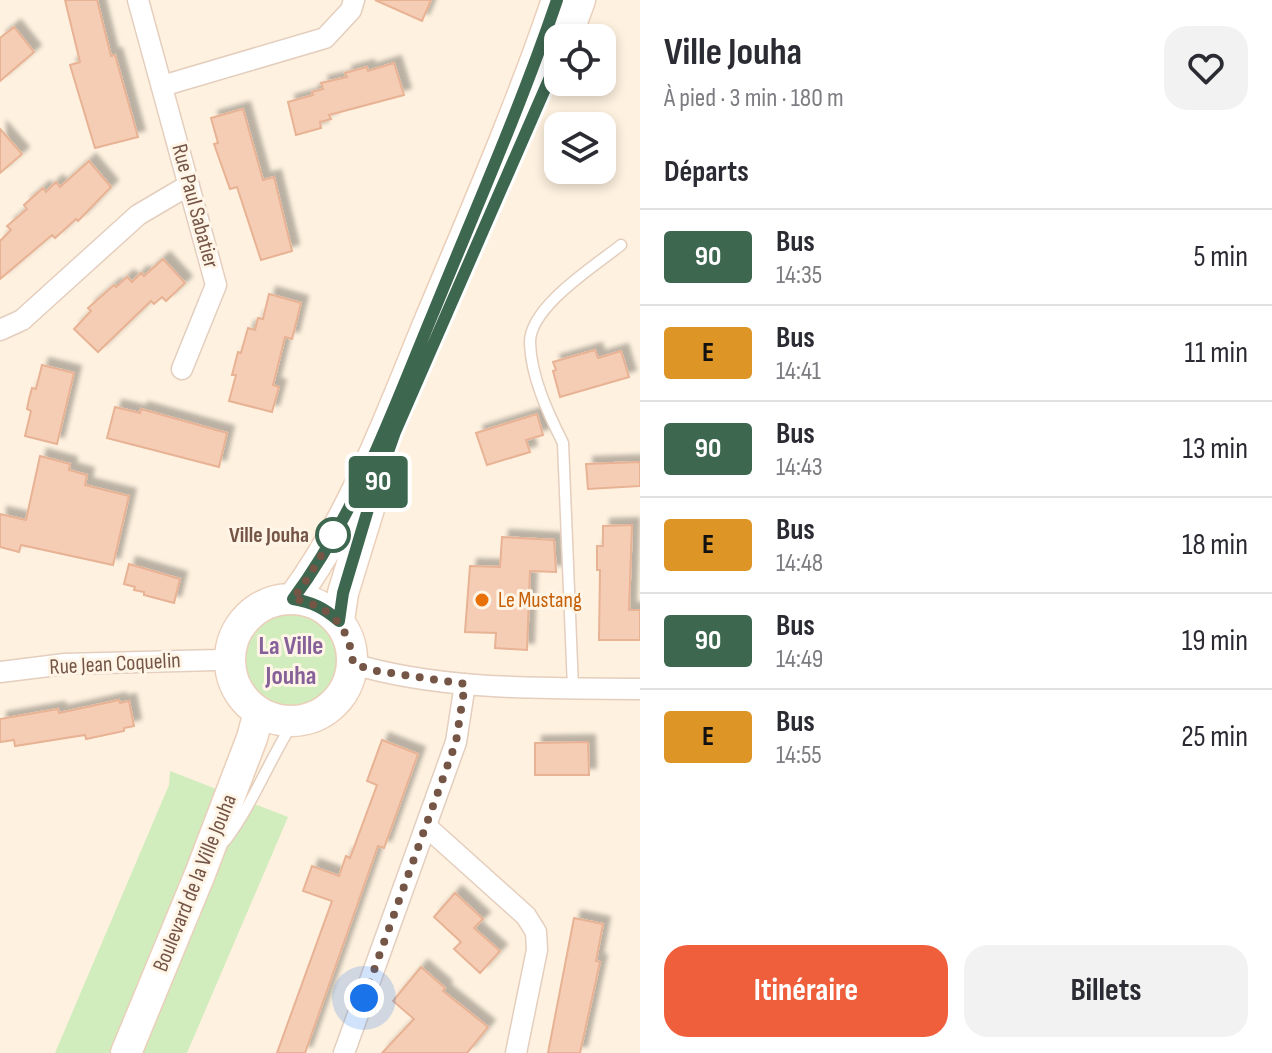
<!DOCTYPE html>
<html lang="fr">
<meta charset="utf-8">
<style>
:root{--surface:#fff;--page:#f2f2f3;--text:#2b2b33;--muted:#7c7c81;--line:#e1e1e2;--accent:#f05f3c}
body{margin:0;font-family:"Sofia Sans Condensed",sans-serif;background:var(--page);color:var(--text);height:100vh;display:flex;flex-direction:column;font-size:30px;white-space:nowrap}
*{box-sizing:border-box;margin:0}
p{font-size:26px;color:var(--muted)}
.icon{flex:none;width:44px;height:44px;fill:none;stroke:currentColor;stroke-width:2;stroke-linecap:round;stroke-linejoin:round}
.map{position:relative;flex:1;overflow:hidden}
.panel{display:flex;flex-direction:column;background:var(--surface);width:632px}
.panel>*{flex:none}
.badge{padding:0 16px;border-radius:6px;font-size:28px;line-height:52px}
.fabs{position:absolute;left:544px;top:24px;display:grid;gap:16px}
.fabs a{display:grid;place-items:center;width:72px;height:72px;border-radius:16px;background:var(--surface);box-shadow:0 4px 12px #0003;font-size:40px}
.you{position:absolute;width:40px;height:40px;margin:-20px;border:6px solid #fff;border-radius:50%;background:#1a73e8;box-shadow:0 0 0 12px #1a73e833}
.map>.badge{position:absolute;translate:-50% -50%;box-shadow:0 0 0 4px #fff}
h2{padding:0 24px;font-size:30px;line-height:72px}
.round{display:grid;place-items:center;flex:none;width:84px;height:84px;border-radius:24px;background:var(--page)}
.head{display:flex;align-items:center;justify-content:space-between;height:136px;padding:0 24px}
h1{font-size:38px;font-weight:700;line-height:60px}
.cta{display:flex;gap:16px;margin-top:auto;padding:16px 24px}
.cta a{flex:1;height:92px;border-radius:24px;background:var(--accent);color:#fff;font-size:32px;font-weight:700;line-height:92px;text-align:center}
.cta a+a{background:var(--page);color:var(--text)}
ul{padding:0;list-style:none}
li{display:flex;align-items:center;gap:24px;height:96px;padding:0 24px;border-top:2px solid var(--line)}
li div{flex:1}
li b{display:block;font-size:30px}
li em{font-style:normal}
li .badge{min-width:88px;font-weight:700;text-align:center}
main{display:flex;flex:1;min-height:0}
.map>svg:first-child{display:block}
.green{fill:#d1ecbd}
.building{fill:#f5cdb5;stroke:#e8b294;stroke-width:2;filter:url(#shadow)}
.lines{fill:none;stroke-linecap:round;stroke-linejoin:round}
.lane-casing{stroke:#e4cebe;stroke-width:13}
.street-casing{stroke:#e4cebe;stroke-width:23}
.secondary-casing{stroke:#eacfba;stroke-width:33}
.lane{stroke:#fff;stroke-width:10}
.street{stroke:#fff;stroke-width:20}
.secondary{stroke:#fff;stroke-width:30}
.line-casing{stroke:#fff;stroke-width:18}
.line{stroke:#3e6750;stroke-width:12}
.walk{stroke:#755545;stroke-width:8;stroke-dasharray:0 14.4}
.stop-dot{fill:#fff;stroke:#3e6750;stroke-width:4}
.food-dot{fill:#e8710a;stroke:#fff5e7;stroke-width:3}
.labels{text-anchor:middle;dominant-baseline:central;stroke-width:6;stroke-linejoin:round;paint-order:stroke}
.street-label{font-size:22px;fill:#755545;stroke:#fff5e7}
.stop-label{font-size:22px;font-weight:bold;fill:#755545;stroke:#fff5e7;text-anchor:end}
.food-label{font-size:22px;fill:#c56008;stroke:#fff5e7;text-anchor:start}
.quarter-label{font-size:26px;font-weight:bold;fill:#856099;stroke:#fff5e7}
</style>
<main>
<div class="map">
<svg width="640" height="1053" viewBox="0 0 640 1053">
<defs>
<filter id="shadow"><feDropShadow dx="7" dy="-7" stdDeviation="2" flood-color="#0004"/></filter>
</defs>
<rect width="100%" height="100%" fill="#fef1df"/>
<path class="green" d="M246 660a46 46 0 1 1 92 0a46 46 0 1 1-92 0Z
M170 771 288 817 187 1053H55L169 785Z"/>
<path class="building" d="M65 0H97L111 56 115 55 138 137 95 148 70 65 80 62Z
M375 0H431L422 21Z
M14 27 34 52 0 81V38Z
M394 63 404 95 329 115 331 119 320 122 321 128 296 135 288 102 313 95 312 92 323 89 321 83 347 77 345 73 367 67 368 71Z
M243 109 263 180 274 177 292 251 261 260 237 187 230 189 214 144 218 143 211 118Z
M0 129 22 154 0 173Z
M89 161 111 187 78 221 76 219 55 238 52 235 0 279V241L11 230 7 226 27 209 24 205 43 188 46 192 56 182 60 187Z
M163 259 185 283 166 301 162 297 154 304 151 301 98 352 74 329 91 311 88 308 114 285 116 287 127 277 132 282 141 273 144 276Z
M269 294 301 303 292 339 285 337 273 385 279 387 272 412 229 401 236 375H232L238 352 241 353 248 328 255 330 258 318 263 319Z
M595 350 598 358 621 351 629 377 560 397 553 371 556 370 553 362Z
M42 365 74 373 57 444 25 436 31 411 27 409 29 399 32 388 36 389Z
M115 407 140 413 141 409 227 433 219 467 107 438Z
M537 414 543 435 526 440 530 452 487 465 476 433Z
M40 456 70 464 69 470 87 475 85 485 129 496 113 565 21 545 19 552 0 547V514L26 520Z
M640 462V486L588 489 586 464Z
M632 525 629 610H640V640H599L600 570H597V546H603V526Z
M502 537 554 540 556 572 530 571 527 650 495 648 496 633 465 632 470 566 500 567Z
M129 564 180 579 174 603 144 595V592L134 590 135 587 124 584Z
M119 700 120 703 129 701 134 726 124 728V731L86 739 85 735 15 746 14 740 0 742V719L58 709 59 713Z
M382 740 418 754 384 848 378 846 305 1053H277L332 901 303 891 312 866 339 876 346 856 350 858 377 785 367 781Z
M588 742 589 775H535V743Z
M455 893 483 919 474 928 500 951 480 973 454 949 461 942 434 917Z
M574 918 603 924 596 961 600 962 580 1053H548Z
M421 967 445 988 443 991 488 1027 467 1053H382L414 1019 393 1001Z"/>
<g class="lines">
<defs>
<path id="lane" d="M573 688 563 443C548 413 531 377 530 343 529 307 596 265 621 245
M225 841C253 804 269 760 294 721"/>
<path id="street" d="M138 0 216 285 182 369
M162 86 325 38 351 10 354 0
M0 330 22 320 138 215 189 185
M353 664C445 691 545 688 640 689
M0 672 65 664 216 660 230 657
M427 827 526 916 536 932 537 950 516 1053
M344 1053 456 742 465 684"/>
<path id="secondary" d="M566 38 580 0
M293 599C354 516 390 417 429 322 474 215 520 109 557 0
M230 660a61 61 0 1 1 122 0a61 61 0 1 1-122 0Z
M339 621 343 593 375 489
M126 1053 200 874 252 738 259 712"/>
</defs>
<use href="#lane" class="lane-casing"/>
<use href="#street" class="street-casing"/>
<use href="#secondary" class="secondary-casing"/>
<use href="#lane" class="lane"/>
<use href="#street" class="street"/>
<use href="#secondary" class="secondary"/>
</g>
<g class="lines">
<defs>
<path id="line" d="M557 0C521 106 476 208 434 311 393 409 357 513 293 599 312 602 324 608 339 621L343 593 369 506 395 432 558 59"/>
</defs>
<use href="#line" class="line-casing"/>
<use href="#line" class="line"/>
<path class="walk" d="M333 535 338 527 308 578 293 599C330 605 350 627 353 664L377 671 465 684 456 742 364 998"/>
</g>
<circle class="stop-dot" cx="333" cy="535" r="16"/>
<circle class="food-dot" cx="482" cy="600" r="8"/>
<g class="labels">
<g class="street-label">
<text transform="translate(195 206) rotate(75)">Rue Paul Sabatier</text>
<text transform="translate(115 664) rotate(-3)">Rue Jean Coquelin</text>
<text transform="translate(195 883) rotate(-68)">Boulevard de la Ville Jouha</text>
</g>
<g class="stop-label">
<text x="309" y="535">Ville Jouha</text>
</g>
<g class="food-label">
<text x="498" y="600">Le Mustang</text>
</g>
<g class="quarter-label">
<text x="291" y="646">La Ville<tspan x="291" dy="30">Jouha</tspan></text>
</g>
</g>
</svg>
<div class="fabs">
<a><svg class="icon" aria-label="locate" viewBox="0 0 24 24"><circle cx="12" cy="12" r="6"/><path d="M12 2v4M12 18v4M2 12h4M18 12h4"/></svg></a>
<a><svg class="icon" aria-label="layers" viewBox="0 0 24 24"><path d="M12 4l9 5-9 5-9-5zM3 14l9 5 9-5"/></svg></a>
</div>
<div class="you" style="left:364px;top:998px"></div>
<b class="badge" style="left:378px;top:482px;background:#3e6750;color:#fff">90</b>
</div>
<section class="panel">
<div class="head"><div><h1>Ville Jouha</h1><p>À pied · 3 min · 180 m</p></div><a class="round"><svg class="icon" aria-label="heart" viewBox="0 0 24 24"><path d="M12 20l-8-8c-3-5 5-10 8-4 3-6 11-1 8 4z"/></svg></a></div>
<h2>Départs</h2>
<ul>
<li><span class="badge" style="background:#3e6750;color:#fff">90</span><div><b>Bus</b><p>14:35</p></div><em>5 min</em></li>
<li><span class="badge" style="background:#dd9525;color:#111">E</span><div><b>Bus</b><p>14:41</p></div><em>11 min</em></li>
<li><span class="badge" style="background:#3e6750;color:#fff">90</span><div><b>Bus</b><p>14:43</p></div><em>13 min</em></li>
<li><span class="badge" style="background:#dd9525;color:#111">E</span><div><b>Bus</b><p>14:48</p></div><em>18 min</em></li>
<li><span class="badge" style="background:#3e6750;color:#fff">90</span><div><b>Bus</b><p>14:49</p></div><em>19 min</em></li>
<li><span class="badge" style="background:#dd9525;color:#111">E</span><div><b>Bus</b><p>14:55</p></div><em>25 min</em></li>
</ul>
<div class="cta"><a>Itinéraire</a><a>Billets</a></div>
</section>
</main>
